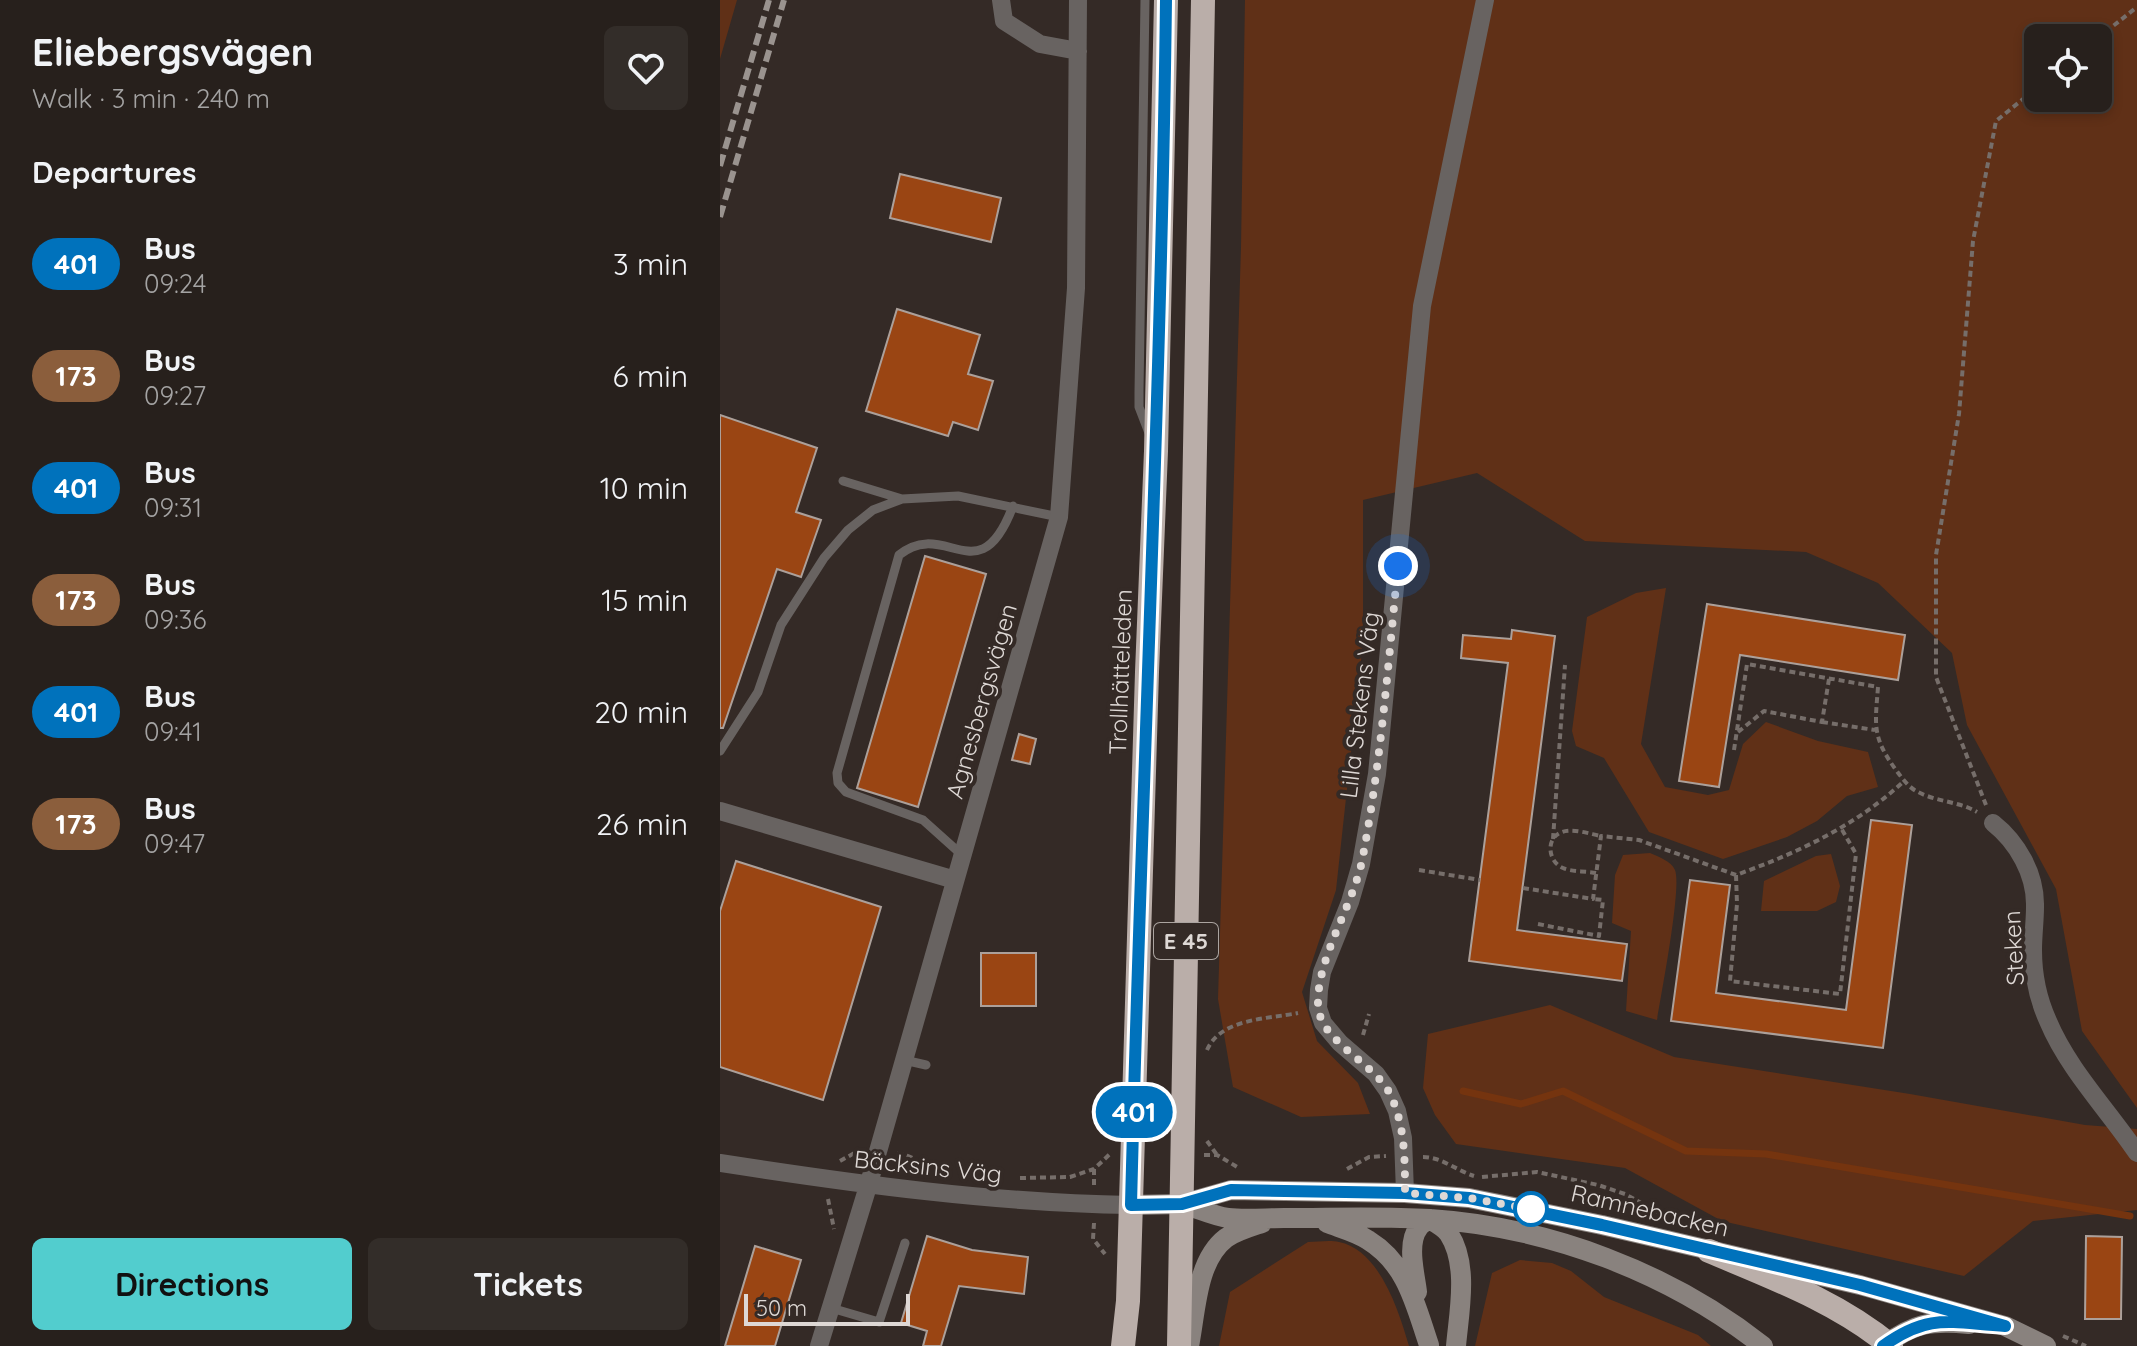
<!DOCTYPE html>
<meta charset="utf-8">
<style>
:root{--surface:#27201c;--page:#332d29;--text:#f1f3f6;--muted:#a4a3a3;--line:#433e3b;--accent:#52cdce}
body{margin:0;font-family:Quicksand,sans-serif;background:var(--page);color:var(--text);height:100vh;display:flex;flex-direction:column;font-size:30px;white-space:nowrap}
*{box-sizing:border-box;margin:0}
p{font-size:26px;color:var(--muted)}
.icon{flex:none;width:44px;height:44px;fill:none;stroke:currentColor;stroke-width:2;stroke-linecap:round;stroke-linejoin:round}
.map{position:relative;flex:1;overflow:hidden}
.sheet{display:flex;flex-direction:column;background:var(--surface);width:720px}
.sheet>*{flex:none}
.badge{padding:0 16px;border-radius:26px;font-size:28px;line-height:52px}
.buttons{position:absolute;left:1304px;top:24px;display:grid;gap:16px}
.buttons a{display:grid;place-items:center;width:88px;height:88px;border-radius:12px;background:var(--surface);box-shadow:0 4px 12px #0003,0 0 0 2px var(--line);font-size:40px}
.scale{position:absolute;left:24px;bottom:20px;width:166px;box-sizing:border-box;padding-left:8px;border:4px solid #ded8d5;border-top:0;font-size:22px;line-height:28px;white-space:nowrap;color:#ded8d5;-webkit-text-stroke:6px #342a26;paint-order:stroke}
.you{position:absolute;width:40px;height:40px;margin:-20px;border:6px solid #fff;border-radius:50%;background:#1a73e8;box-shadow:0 0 0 12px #1a73e833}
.map>.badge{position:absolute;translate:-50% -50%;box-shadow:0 0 0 4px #fff}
h2{padding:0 32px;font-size:30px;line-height:72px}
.round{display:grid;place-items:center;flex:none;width:84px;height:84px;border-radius:12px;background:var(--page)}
.headline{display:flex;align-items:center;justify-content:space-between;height:136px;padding:0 32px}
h1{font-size:38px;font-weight:700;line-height:60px}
.primary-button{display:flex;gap:16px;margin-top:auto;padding:16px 32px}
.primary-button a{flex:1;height:92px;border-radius:12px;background:var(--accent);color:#111;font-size:32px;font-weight:700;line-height:92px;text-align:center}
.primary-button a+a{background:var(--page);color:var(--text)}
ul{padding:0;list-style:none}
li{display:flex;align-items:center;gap:24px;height:112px;padding:0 32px}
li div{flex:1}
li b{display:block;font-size:30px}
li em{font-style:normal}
li .badge{min-width:88px;font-weight:700;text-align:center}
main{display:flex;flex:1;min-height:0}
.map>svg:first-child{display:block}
.green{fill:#603017;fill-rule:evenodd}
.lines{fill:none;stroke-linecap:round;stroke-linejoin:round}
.stream{stroke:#75340f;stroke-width:7}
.building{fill:#9a4513;stroke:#aca09a;stroke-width:2}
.path{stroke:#766e6a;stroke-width:4;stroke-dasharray:6 4;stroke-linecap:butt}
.lane{stroke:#686361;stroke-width:9}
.street{stroke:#686361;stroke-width:18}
.secondary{stroke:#89827e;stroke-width:20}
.highway{stroke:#baaea9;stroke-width:24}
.rail{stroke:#9a938f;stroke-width:6;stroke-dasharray:12 6;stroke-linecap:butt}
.line-casing{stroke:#fff;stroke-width:18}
.line{stroke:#0072bc;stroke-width:12}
.walk{stroke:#ded8d5;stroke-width:8;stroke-dasharray:0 14.4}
.stop-dot{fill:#fff;stroke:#0072bc;stroke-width:4}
.labels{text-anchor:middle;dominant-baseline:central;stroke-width:8;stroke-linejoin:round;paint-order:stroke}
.shield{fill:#342a26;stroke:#aba4a0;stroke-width:2}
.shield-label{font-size:22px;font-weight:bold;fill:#ded8d5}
.street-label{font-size:24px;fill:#ded8d5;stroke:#342a26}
</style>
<main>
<section class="sheet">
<div class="headline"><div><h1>Eliebergsvägen</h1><p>Walk · 3 min · 240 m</p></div><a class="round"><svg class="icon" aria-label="heart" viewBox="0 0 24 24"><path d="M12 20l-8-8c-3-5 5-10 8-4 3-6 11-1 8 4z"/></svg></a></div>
<h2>Departures</h2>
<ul>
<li><span class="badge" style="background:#0072bc;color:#fff">401</span><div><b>Bus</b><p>09:24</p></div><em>3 min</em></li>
<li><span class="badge" style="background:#8b5e3c;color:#fff">173</span><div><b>Bus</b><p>09:27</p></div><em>6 min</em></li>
<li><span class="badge" style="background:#0072bc;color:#fff">401</span><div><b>Bus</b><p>09:31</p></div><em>10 min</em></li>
<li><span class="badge" style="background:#8b5e3c;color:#fff">173</span><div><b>Bus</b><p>09:36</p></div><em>15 min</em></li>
<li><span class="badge" style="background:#0072bc;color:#fff">401</span><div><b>Bus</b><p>09:41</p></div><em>20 min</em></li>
<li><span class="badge" style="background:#8b5e3c;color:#fff">173</span><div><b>Bus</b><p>09:47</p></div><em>26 min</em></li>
</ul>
<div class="primary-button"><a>Directions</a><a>Tickets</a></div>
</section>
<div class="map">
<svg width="1417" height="1346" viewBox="0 0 1417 1346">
<rect width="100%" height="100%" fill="#342a26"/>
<path class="green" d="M0 0H17L0 59Z
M525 0H1417V1108L1362 1031 1336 889 1247 725 1232 653 1158 583 1086 552 865 541 757 473 643 500V642L616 890 582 992 597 1041 638 1083 650 1114 581 1117 513 1087 498 999 521 247ZM1318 38H1378V98H1318Z
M946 588 921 744 945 787 988 795 1009 790 1023 744 1046 722 1098 741 1148 752 1158 787 1127 796 1097 821 1067 837 1003 859 929 832 884 758 856 746 852 731 867 617 916 593Z
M930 853C939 857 951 861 955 870 962 887 941 995 937 1020L906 1011 911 931 892 923 895 875 903 855Z
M1111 854 1120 886 1116 902 1097 911H1041L1044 881 1096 856Z
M830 1005 954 1057 1190 1094 1365 1125 1417 1129V1210L1313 1221 1244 1276 1002 1221 905 1168 736 1144 715 1115 703 1088 708 1034Z
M588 1242C598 1242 610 1240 619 1242 660 1250 679 1312 689 1346H499L510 1292Z
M800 1260 832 1263 851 1271 884 1297 978 1335 991 1346H755L772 1273Z"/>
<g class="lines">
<path class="stream" d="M743 1091 801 1104 843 1091 966 1151 1046 1154 1410 1216"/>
</g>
<path class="building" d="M180 174 281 198 271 242 170 218Z
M177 309 260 335 248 374 273 381 258 430 233 422 228 436 146 411Z
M0 415 97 448 76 512 101 520 81 577 57 569 3 728H0Z
M205 556 266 574 198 807 137 788Z
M987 604 1185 635 1178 680 1020 655 999 787 959 781Z
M792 630 835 636 797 930 907 944 902 981 749 961 788 663 741 658 743 635 791 639Z
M299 734 316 739 310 764 292 760Z
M1151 820 1192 825 1163 1048 951 1021 970 880 1010 885 996 993 1126 1010Z
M16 861 161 907 103 1100 0 1067V911Z
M261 953H316V1006H261Z
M207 1236 252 1250 308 1257 304 1294 239 1286 221 1346H203L207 1331 181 1323Z
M1366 1236 1402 1237 1401 1319H1365Z
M35 1246 81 1260 55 1346H5Z"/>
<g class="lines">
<path class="path" d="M1378 38 1417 7
M1102 722 1155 730
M1018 732 1044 711 1102 722 1109 679
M1014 750 1027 664 1158 687C1155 726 1152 737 1176 770 1182 778 1189 788 1198 792 1217 802 1238 801 1257 812
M1266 805 1216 677V555L1239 414 1253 241 1276 121 1318 87
M833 839 845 665
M699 870 760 880
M876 873C866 871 852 872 843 868 828 862 825 838 842 832 853 828 870 834 881 836
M1016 875 1017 904 1010 981 1120 994 1136 854 1121 828
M803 888 873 899 881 836 919 840 1016 875C1077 853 1136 826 1184 781
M818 924 879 936 883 900 873 899
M643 1035 649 1014
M487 1050C501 1018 548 1019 578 1013
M487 1141 497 1155
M177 1153C192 1155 204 1166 219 1171
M484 1155H497L519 1168
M703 1157C721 1157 736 1170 754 1176
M120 1161 140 1150
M374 1169V1186
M627 1169 649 1157 666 1156
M762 1177 817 1172 878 1185 905 1194 948 1218
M300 1178 350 1177 374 1169 391 1153
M108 1199 114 1229
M374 1223 373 1239 385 1254
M1343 1336 1366 1346"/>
<path class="lane" d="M425 0 419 392V407L429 433
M123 481 182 499
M0 751 38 692 61 625 104 558 128 530 153 510 182 499 238 496 339 517
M242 855 203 820 126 792 118 783 117 773 179 555C226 517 259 596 293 506
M184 1060 206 1065
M111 1308 159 1322 185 1243"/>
<path class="street" d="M281 0 284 21 320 44 358 51
M0 811 235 880
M1273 823C1297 842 1316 874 1315 907 1315 921 1313 935 1313 950 1313 973 1318 999 1328 1021 1348 1069 1388 1110 1417 1153
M0 1163C136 1184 274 1203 411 1205
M685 1193 683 1138 677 1111 668 1091 656 1074 620 1043 603 1023 598 1008 599 990 602 972 630 902 641 864 657 774 702 306 765 0
M99 1346 149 1183 339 517 356 288 358 0"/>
<path class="secondary" d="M462 1204C477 1208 493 1216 508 1218 526 1220 546 1218 564 1218 612 1218 662 1216 710 1219 829 1227 949 1272 1043 1346
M411 1205 462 1204 511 1190 685 1193 749 1198 882 1225 1140 1285 1285 1326 1326 1346
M709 1219C716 1223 725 1228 729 1234 749 1265 739 1312 736 1346
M607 1223C620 1228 636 1232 648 1240 687 1264 695 1304 709 1345
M697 1292C695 1274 686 1243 699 1227 701 1223 706 1222 710 1219
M469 1346C476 1312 476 1261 506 1238 516 1231 530 1227 542 1223
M1163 1346C1194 1323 1211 1320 1249 1324"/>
<path class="highway" d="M989 1251C1053 1278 1118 1302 1171 1346
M403 1346 408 1301 427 672 436 451 446 0
M459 1346 483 0"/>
<path class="rail" d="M0 166 49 0
M0 217 64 0"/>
</g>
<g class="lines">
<defs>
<path id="line" d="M446 0C441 402 421 803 411 1205L462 1204 511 1190 685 1193 749 1198 882 1225 1140 1285 1285 1326C1232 1323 1210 1312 1163 1346"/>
</defs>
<use href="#line" class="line-casing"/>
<use href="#line" class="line"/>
<path class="walk" d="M678 566C668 665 661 763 642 861 632 908 597 957 598 1005 599 1040 652 1062 669 1092 685 1123 685 1159 685 1193L749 1198 811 1209"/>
</g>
<circle class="stop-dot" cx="811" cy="1209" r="16"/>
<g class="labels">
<rect class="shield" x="434" y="923" width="64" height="36" rx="6"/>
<g class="shield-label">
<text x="466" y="941">E 45</text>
</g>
<g class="street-label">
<text transform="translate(400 672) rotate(-88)">Trollhätteleden</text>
<text transform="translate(261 701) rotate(-74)">Agnesbergsvägen</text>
<text transform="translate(639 705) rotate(-83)">Lilla Stekens Väg</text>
<text transform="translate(1293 948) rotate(-93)">Steken</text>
<text transform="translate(208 1166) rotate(6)">Bäcksins Väg</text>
<text transform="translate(930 1210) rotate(13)">Ramnebacken</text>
</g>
</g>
</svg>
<div class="buttons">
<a><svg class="icon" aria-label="locate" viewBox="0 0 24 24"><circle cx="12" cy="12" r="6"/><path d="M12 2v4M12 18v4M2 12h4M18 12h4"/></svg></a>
</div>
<div class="scale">50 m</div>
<div class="you" style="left:678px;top:566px"></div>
<b class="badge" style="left:414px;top:1112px;background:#0072bc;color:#fff">401</b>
</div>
</main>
